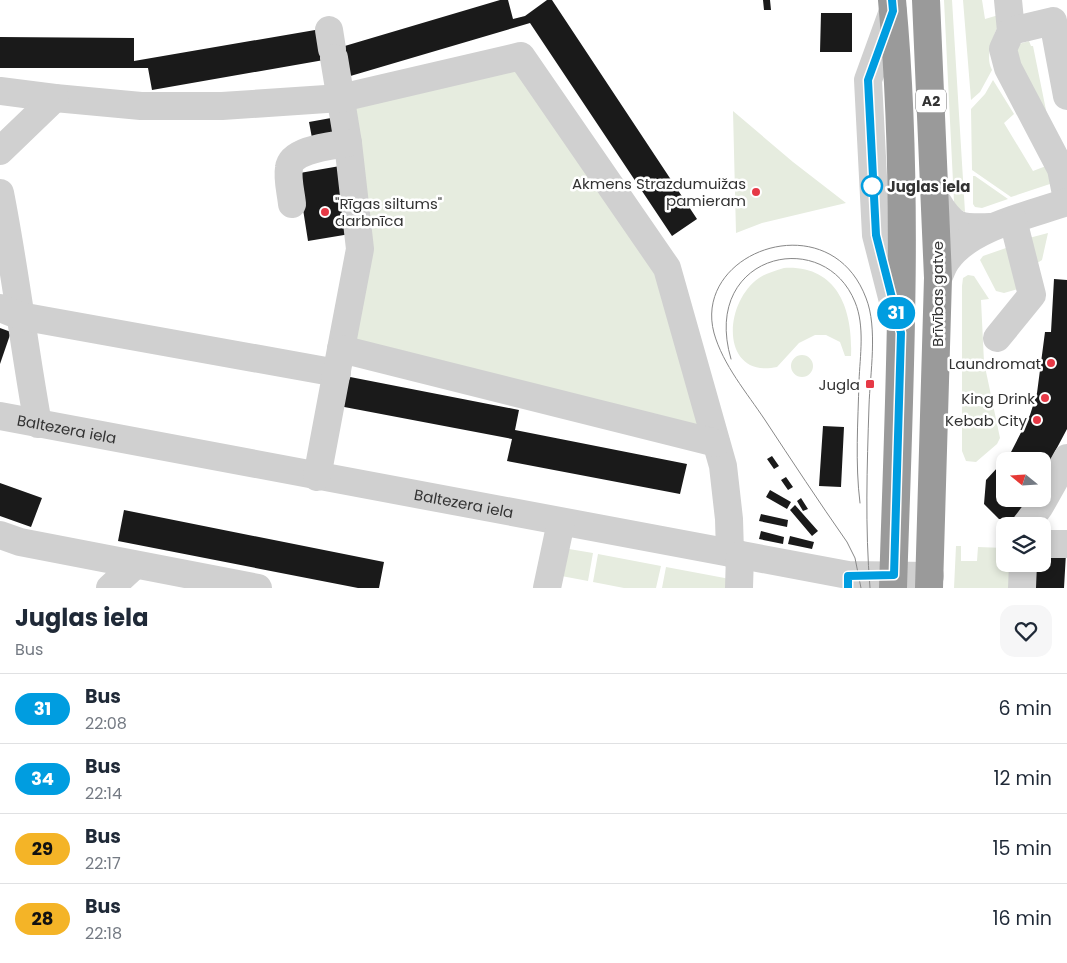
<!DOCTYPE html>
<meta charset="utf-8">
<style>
:root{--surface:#fff;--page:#f6f6f7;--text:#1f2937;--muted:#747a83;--line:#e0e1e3}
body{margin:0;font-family:Poppins,sans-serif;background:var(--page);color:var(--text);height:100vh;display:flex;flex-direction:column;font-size:19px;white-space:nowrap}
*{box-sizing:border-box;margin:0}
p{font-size:16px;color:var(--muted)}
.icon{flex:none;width:28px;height:28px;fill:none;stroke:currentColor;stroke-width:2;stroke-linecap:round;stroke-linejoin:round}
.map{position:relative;height:588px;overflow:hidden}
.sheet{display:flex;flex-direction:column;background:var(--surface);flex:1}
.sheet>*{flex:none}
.badge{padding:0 10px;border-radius:16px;font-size:18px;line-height:32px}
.needle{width:32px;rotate:288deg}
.buttons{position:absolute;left:996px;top:452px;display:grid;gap:10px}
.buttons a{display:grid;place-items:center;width:55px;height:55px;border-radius:10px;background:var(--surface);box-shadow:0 2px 8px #0003;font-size:25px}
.map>.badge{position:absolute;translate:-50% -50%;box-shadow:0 0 0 2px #fff}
.round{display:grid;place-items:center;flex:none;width:52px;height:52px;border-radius:15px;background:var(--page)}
.headline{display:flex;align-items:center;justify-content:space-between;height:85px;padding:0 15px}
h1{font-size:24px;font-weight:700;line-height:38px}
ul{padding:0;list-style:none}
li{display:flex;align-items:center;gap:15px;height:70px;padding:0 15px;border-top:1px solid var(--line)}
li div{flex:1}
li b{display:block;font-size:19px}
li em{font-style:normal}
li .badge{min-width:55px;font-weight:700;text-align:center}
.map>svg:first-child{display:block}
.green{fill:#e6ecdf}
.building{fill:#1a1a1a}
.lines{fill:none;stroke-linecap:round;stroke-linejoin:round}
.minor{stroke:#d0d0d0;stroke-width:28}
.highway{stroke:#9a9a9a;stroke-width:28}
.tram{stroke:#888;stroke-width:1}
.line-casing{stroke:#fff;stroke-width:11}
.line{stroke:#009de0;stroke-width:8}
.stop-dot{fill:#fff;stroke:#009de0;stroke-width:2.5}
.poi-dot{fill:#e63946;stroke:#fff;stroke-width:2}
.labels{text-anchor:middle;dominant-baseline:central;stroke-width:5;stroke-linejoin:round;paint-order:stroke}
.shield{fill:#fff;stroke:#707070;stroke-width:1}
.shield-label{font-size:14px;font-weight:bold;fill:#333}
.poi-label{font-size:15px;fill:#333;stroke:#fff;text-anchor:end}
.stop-label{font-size:15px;font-weight:bold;fill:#333;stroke:#fff;text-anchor:start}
.street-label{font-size:15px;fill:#333;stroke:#fff}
</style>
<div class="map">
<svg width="1067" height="588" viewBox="0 0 1067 588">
<rect width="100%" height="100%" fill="#fff"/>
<path class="green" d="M944 0H952L965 212 959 209 954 202Z
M963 0H982L985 19 1002 14C997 31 983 53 992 70L980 92 971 100Z
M1029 41 1031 46H1033L1048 120 1013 50 1019 44Z
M518 63 661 269 708 433 348 345V101Z
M993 80 1014 114 1004 123 1033 171 1046 166 1056 182 1011 197 972 170 971 109 985 94Z
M733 111 793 162 846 203 762 223 736 233Z
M973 176H975L1008 199 982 208 975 207 973 204Z
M1048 233 1042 260 1034 265 1029 238Z
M1006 248 1025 287 1004 293 996 291 980 260 983 256Z
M784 268C838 265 853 310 851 356H845L840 342 826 335H815L799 343 777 367C721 379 722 304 759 278 766 273 775 271 784 268Z
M968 275 974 276 989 299 981 300 984 362 1000 438 997 444 976 462 966 461 962 451V286L963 278Z
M791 366a11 11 0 1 1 22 0a11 11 0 1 1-22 0Z
M956 546H961V561H977L978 547 1005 548V564H1012L1011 588H954Z
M563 548 593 553 588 581 556 575Z
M598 554 661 566 656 588H624L593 582Z
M666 567 730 579 734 588H662Z"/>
<path class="building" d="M500 0H508L513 19 525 16 547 0H552L697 219 672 236 530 23 347 77 341 57 152 90 148 68H0V37L134 38V61L321 29 338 48Z
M763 0H770L771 10H764Z
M821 13H852V52H820Z
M331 118 334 134 312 138 309 122Z
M340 166 350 234 308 241 300 190 294 174Z
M1054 279 1067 280V429L1042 476V461H1005V499H1037L1018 520 999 519 984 504 986 480 1010 454 1030 415 1037 393 1045 332H1051Z
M0 328 11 332 0 364Z
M345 376 519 410 515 430 687 464 680 494 507 461 512 439 339 406Z
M823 426 844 427 841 487 819 486Z
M772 456 779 466 774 469 767 459Z
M786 477 793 487 788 490 781 480Z
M0 483 42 498 31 527 0 516Z
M770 490 791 502 787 509 766 497Z
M801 498 808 509 803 511 797 501Z
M795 505 818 531 812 536 790 510Z
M124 510 384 562 379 588H358L118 541Z
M761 514 788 520 787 527 759 521Z
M761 531 784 537 783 544 759 539Z
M790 536 814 542 812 549 788 544Z
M1042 552 1066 553 1064 588H1033L1034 564H1042Z"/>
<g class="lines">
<g class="minor">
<path d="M1008 0 1011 31"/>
<path d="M893 11 868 80 876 235 897 317"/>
<path d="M329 30 332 49"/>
<path d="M334 58 348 143 360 249 341 349"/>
<path d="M0 91 55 98 141 106H222L341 98 521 56 667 268 723 466 729 519 730 553"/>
<path d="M1067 96 1053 21 1011 31 1003 49 1008 68 1061 169 1067 199"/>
<path d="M0 151 55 98"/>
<path d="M0 193C15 269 24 347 38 424"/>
<path d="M937 201C953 228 960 228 990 227"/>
<path d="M292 204C291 193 287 179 289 168 291 149 333 146 348 143"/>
<path d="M938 278C941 272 943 265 947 260 970 227 1030 215 1067 202"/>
<path d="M0 308 20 316 337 373"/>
<path d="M997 338 1032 295 1013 220"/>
<path id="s1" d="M0 416 848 575 930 576"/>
<path d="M317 477 341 349 716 443"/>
<path d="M1025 526 1040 506 1067 458"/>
<path d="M0 535 20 542 258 588"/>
<path d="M1042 544H1067"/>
<path d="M110 588 135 565"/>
<path d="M547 588 561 522"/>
<path d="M739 588 740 555"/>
<path d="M1022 588 1023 564"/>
</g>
<path class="highway" d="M892 0C910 195 899 392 893 588
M926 0 938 278 929 588"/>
<path class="tram" d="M731 359C700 254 824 225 855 302 865 326 860 356 859 381 858 422 855 463 860 503
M861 588 855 558 847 542C819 502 792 461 765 420 747 393 723 365 714 333 692 251 830 202 866 298 878 328 870 374 869 406 867 467 865 527 870 588"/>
</g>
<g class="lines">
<defs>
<path id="line" d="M848 588V576L894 575 901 333 876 235 868 80 893 11 892 0"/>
</defs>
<use href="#line" class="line-casing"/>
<use href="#line" class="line"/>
</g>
<circle class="stop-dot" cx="872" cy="186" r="10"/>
<g class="poi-dot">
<circle cx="756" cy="192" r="5"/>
<circle cx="325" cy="212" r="5"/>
<circle cx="1051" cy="363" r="5"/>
<rect x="865" y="379" width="10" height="10" rx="2.5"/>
<circle cx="1045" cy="398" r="5"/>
<circle cx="1037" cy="420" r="5"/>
</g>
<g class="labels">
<rect class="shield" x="916" y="89.5" width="30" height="23" rx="4"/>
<g class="shield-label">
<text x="931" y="101">A2</text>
</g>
<g class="poi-label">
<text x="746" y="183">Akmens Strazdumuižas<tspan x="746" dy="17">pamieram</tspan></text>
<text x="335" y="203" text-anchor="start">"Rīgas siltums"<tspan x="335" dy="17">darbnīca</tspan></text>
<text x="1041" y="363">Laundromat</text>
<text x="860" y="384">Jugla</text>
<text x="1035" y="398">King Drink</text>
<text x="1027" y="420">Kebab City</text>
</g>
<g class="stop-label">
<text x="887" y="186">Juglas iela</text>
</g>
<g class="street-label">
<text transform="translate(937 294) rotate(-90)">Brīvības gatve</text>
<text stroke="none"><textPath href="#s1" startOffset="68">Baltezera iela</textPath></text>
<text stroke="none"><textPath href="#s1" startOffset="472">Baltezera iela</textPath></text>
</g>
</g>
</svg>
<div class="buttons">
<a><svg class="needle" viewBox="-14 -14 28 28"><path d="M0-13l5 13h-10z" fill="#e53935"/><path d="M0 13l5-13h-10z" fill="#747a83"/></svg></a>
<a><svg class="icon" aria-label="layers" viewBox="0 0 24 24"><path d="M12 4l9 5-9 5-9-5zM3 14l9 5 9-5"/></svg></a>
</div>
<b class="badge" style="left:896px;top:313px;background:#009de0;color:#fff">31</b>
</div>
<section class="sheet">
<div class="headline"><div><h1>Juglas iela</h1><p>Bus</p></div><a class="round"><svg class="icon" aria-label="heart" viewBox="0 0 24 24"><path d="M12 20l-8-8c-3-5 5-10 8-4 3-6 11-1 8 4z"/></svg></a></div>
<ul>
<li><span class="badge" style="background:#009de0;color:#fff">31</span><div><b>Bus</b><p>22:08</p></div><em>6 min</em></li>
<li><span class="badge" style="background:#009de0;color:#fff">34</span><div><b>Bus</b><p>22:14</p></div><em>12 min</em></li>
<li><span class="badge" style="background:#f4b427;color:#111">29</span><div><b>Bus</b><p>22:17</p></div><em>15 min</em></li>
<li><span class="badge" style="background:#f4b427;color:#111">28</span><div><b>Bus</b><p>22:18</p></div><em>16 min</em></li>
</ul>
</section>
